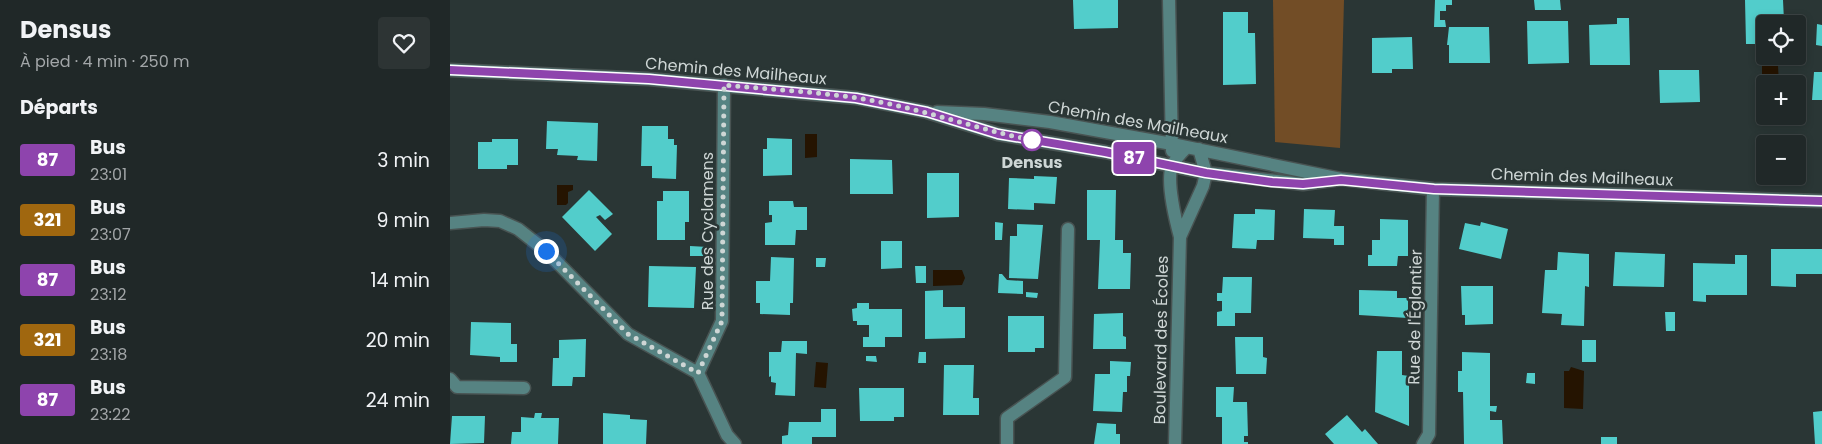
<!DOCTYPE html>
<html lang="fr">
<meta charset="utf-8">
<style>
:root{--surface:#202828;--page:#2d3434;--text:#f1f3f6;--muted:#a2a6a8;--line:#3d4445}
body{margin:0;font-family:Poppins,sans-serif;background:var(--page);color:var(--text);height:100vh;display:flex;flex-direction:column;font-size:19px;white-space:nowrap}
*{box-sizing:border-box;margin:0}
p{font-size:16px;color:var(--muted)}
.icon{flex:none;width:28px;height:28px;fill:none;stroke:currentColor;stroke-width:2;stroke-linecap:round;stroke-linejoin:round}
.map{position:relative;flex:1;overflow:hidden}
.side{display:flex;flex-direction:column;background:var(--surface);width:450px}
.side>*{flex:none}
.badge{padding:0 10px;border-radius:4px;font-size:18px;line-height:32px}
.controls{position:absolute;left:1306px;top:15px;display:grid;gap:10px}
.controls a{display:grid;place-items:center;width:50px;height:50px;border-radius:5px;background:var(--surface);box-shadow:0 2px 8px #0003,0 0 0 1px var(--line);font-size:25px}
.you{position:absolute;width:25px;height:25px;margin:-12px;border:4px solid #fff;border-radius:50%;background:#1a73e8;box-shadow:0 0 0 8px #1a73e833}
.map>.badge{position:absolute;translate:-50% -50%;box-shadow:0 0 0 2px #fff}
h2{padding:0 20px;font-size:19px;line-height:45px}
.round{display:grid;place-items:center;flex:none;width:52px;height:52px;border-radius:5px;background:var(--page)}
.summary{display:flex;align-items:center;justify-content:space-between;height:85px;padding:0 20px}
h1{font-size:24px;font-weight:700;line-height:38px}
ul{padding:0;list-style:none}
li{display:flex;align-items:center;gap:15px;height:60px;padding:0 20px}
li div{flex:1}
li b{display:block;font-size:19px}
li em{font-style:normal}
li .badge{min-width:55px;font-weight:700;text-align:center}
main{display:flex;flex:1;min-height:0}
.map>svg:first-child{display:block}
.green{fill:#724d26}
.water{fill:#251401}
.building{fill:#52cdcb}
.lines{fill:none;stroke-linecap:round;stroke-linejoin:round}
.minor-casing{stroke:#485352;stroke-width:15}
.minor{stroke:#568382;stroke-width:12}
.line-casing{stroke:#fff;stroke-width:11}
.line{stroke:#8e44ad;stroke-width:8}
.walk{stroke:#ced6d5;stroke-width:5;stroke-dasharray:0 9}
.stop-dot{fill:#fff;stroke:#8e44ad;stroke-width:2.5}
.labels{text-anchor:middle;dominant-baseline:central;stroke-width:5;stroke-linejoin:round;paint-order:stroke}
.street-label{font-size:16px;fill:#ced6d5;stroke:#2a3635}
.stop-label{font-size:16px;font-weight:bold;fill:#ced6d5;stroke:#2a3635}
</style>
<main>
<section class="side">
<div class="summary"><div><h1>Densus</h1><p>À pied · 4 min · 250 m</p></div><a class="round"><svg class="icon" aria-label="heart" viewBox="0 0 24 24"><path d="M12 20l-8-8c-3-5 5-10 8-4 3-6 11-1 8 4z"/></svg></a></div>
<h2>Départs</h2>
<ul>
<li><span class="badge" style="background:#8e44ad;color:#fff">87</span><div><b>Bus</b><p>23:01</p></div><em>3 min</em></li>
<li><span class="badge" style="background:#a0670f;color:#fff">321</span><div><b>Bus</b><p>23:07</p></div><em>9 min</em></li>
<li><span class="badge" style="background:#8e44ad;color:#fff">87</span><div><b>Bus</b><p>23:12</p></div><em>14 min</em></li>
<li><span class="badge" style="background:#a0670f;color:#fff">321</span><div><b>Bus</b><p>23:18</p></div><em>20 min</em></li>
<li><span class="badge" style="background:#8e44ad;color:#fff">87</span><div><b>Bus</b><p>23:22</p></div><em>24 min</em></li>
</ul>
</section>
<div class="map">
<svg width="1372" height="444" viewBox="0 0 1372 444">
<rect width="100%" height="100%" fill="#2a3635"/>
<path class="green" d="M823 0H894L890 148 825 142Z"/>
<path class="water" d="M1312 66H1328L1329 84H1315V98H1312Z
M355 134H367V157L355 158Z
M107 185H123V190L118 192V203L116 205H107Z
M483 270H512L515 278 512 285 483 286Z
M366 362 378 363 376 388 364 387Z
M1121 367 1134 371 1133 409 1114 408V371H1119Z"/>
<path class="building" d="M623 0H668V28L624 29Z
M985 0H1002V5H996V11H990V20H995L996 27H984Z
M1084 0H1110L1111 10H1085Z
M1295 0H1333L1334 21 1315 24V44H1296Z
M773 12H798V33H805L806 84 773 85Z
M1167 18H1179L1180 65H1140L1139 25 1167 24Z
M1077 21H1118L1119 63 1078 64Z
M1367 24 1372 25V46L1366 45Z
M999 27H1039L1040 63H999V45H997Z
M962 37 963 69H942V73H922V38Z
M1209 70H1249L1250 102 1210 103Z
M1364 72H1372V100H1362Z
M97 121 148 123 147 161 127 160 128 156 107 155 108 149H96Z
M192 126H218V139H224V145H227L226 179 202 178V166H191Z
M317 138 342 139V175L313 176V149H317Z
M42 139H68V165H57V169H28V142H42Z
M400 159 442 160 443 194H400Z
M477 173H509V217L477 218Z
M584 176 607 177 605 204 584 203V210L558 209 559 178 584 179Z
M139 190 163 214 155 220 150 215 146 217 162 234 145 251 112 217Z
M637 190H666L665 240H673V253H681L680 289H648L650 240H637Z
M213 191H239V222H235V240H207V201H213Z
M319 201H343L344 207H357V230H346L345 245H315V223L322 222V215H319Z
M805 209 825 210 824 240H807L806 249 782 248 784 214H805Z
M854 209 885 210 884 226H894V245H884V239L853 238Z
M930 219 958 220V256H948L947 266H918V255H922V240H930Z
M545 222 553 223 552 240H545Z
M1031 222 1058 229 1051 259 1009 249 1015 223 1030 226Z
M567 224 593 225 588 279 559 278 560 236H567Z
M431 241H452V268L431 269Z
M240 246 258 247V256H240Z
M1321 249H1372V274H1346V287L1321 286Z
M1108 252 1139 254V287L1135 286 1134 326 1111 325 1112 314 1092 313 1095 270H1107Z
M1165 252 1215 254 1214 287 1163 286Z
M1285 255H1297V295H1256V302L1243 301V263L1285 264Z
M321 257 344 258 343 303H340V315L310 314V303H306V281H320Z
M366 258H376L375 267H366Z
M199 266 246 267 244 308 198 307Z
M465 266H476V283H466Z
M549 274H552L557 280 573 281V294L548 293Z
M773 277H802L801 313H785V326H767V312L772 311V301H767V293H772Z
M1011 286H1043V324L1015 325V315H1012Z
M493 290V307H515V338L475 339V291Z
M909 290 947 291V298H958V318L909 315Z
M576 292 588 293 587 298 576 297Z
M407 303H419V309H452V337H435V347H413V337H419V325H407V321H403L402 309 407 308Z
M1215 312H1225V331H1216Z
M673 313V336L676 337V349H643L644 314Z
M558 316H594V348H585V352H558Z
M21 322 61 323V344H67V362H50V357L20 355Z
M785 337H813V357L817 358 816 374H786Z
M136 339 135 377H123L122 386H102L103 358H109V340Z
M1132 340H1146V362H1132Z
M332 341H357V354L346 353 345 396 325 395 326 383 321 382V376L319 377V352H331Z
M927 351H952V375L959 376V426L925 412Z
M469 352H476V363H468Z
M1012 352 1040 353V406H1047L1046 412 1040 411V420H1052L1053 444H1014L1013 392H1008V371H1012Z
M416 356H426L427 362 416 361Z
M660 361 681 362 680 376H677V392H673L672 412 643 411 645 374H660Z
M494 365H524L523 398H529V415H493Z
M1077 373H1085V384L1076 383Z
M766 387H784L783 402H797L798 436H794V442H798V444H772V417H766Z
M409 388H454V417H444V421H410Z
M371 409H386V437H362V444H332V436L338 435 339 422H371Z
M1372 411V444H1365L1363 412Z
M85 413H92L91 418H109L108 444H61L62 432H71V417L84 418Z
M153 413 180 415V419L197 420 196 444H153Z
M897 415 912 432 915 429 928 444H884L875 434Z
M2 416H35L34 443 0 444Z
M647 423 666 424V434H670V444H644Z
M1151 437H1167V444H1151Z"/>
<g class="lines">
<defs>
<path id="minor" d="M719 0 722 151
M0 70 199 79 406 98 477 112 548 134 655 152 756 173 853 184 891 179
M487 112 534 114 600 122 722 144 891 179 983 189 1372 201
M0 223 34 220 50 221 68 229 96 251 178 334 248 373 277 435 285 444
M730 237 753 186 756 173 749 149
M248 373 272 321 274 85
M0 379 7 387 74 388
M557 444V418L615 377 618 229
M725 444 730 237C726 222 716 181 722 166 725 159 732 152 737 147
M973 444 979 434 983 189"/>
</defs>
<use href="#minor" class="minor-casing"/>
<use href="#minor" class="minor"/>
</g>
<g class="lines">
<defs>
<path id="line" d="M0 70 199 79 406 98 477 112 548 134 655 152 756 173 822 182 853 184 891 180 984 189 1372 201"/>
</defs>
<use href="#line" class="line-casing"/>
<use href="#line" class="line"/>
<path class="walk" d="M96 251 178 334 248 373 272 321 274 85C326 90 379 92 430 102 482 112 530 130 582 140"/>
</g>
<circle class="stop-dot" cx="582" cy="140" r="10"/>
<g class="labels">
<g class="street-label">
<text transform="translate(286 71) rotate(5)">Chemin des Mailheaux</text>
<text transform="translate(688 122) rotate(10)">Chemin des Mailheaux</text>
<text transform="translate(1132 177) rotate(2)">Chemin des Mailheaux</text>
<text transform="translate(257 231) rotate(-90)">Rue des Cyclamens</text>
<text transform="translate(965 317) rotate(-89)">Rue de l'Églantier</text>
<text transform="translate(711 340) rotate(-89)">Boulevard des Écoles</text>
</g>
<g class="stop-label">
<text x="582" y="162">Densus</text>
</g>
</g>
</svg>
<div class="controls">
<a><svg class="icon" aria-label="locate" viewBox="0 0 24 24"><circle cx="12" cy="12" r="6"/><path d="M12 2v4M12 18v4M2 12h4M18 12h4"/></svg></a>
<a>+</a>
<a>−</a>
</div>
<div class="you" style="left:96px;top:251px"></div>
<b class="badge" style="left:684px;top:158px;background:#8e44ad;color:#fff">87</b>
</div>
</main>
